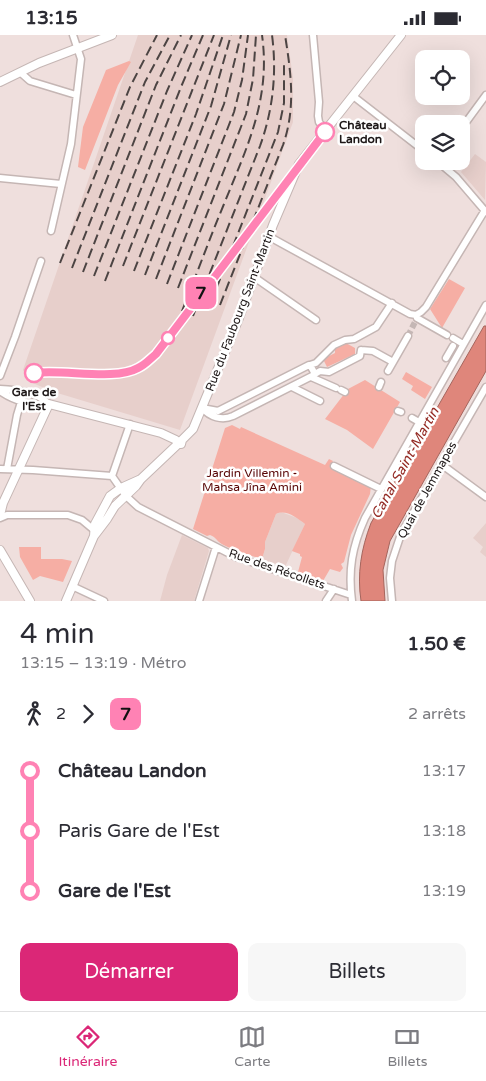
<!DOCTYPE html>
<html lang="fr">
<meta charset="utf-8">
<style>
:root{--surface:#fff;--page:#f7f7f7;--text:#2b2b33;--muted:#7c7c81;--line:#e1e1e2;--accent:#db2777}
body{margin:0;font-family:"Varela Round",sans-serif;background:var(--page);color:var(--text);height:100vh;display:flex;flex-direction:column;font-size:19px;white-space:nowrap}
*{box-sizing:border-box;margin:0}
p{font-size:16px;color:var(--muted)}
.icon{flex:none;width:28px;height:28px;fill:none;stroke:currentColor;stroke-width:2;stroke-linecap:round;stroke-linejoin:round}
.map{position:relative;height:566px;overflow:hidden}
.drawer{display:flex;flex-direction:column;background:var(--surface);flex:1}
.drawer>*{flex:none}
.badge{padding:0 10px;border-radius:8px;font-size:18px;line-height:32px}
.controls{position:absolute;left:415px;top:15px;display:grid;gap:10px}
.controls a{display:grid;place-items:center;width:55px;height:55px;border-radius:10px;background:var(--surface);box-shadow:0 5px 20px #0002;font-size:25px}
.map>.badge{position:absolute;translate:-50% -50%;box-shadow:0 0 0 2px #fff}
.legs{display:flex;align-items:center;gap:8px;height:55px;padding:0 20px;font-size:16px}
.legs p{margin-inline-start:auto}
.headline{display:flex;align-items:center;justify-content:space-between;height:85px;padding:0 20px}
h1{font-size:28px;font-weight:600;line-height:38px}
.cta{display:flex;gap:10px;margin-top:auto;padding:10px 20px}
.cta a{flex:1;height:58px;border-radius:10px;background:var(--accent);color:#fff;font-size:20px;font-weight:600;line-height:58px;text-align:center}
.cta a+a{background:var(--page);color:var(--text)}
ul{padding:0 20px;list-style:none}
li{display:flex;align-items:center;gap:18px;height:60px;font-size:19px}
li i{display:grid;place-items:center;width:8px;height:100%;margin:0 6px;background:currentColor}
li i::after{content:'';width:12px;height:12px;margin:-6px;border:4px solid;border-radius:50%;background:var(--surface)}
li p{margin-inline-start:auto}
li:first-child i{background:linear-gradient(#0000 50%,currentColor 0)}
li:last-child i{background:linear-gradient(currentColor 50%,#0000 0)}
.status{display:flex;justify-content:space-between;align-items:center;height:35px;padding:0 25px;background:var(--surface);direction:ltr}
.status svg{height:14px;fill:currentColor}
.tabs{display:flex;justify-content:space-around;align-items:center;height:70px;border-top:1px solid var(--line);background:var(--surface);font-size:14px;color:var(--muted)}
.tabs a{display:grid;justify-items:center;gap:2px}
.tabs .selected{color:var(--accent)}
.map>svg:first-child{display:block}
.built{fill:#e7cfcb}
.green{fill:#f6aea4}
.water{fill:#df867b;stroke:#a5655d}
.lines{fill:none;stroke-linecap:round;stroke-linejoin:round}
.minor-tunnel{stroke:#c5b7b5;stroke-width:6;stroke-dasharray:6 3;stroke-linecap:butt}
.minor-casing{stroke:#c5b6b4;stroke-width:9}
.major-casing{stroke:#c5b6b4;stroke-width:10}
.minor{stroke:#fff;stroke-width:6}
.major{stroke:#fff;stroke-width:8}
.rail{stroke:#4c4443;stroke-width:2;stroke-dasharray:10 5;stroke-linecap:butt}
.line-1-casing{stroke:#fff;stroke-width:11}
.line-1{stroke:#ff82b4;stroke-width:8}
.stop-1-dot{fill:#fff;stroke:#ff82b4;stroke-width:2.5}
.labels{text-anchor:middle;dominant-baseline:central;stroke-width:5;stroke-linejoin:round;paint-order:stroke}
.stop-label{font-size:12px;font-weight:bold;fill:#1d1717;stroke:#fff;text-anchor:start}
.street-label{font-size:12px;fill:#1d1717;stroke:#fff}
.park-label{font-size:12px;fill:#580606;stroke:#fff}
.water-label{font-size:14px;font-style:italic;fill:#942b25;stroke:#fff}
</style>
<div class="status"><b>13:15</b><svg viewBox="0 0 49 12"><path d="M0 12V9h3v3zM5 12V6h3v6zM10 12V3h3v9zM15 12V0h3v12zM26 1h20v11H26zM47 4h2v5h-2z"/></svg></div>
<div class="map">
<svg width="486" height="566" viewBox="0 0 486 566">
<rect width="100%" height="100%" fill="#efdfdd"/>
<path class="built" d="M138 0H287L293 43V87L180 395 54 357 28 346 23 335Z
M475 119 486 127 485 165 461 137Z
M281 477 297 483 305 489 285 532 262 524 265 514V507L276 479Z
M486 488V522L480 517 483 512 473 503Z
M182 500 208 513 209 516 194 566H160L167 540Z"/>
<path class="green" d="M129 26 131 27 118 50 85 135 78 132 83 92 106 35Z
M449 244 465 253 442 293 430 274Z
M344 307 355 313V319L327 332 323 324 335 318V313Z
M406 337 432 352 425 364 411 355 413 351 402 344Z
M365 345 400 367 373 414 347 395 325 384 348 354Z
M232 390 240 394 241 392 325 430 329 424 333 426 330 432 371 451 370 459 351 500 344 527 341 529 343 533 340 537 330 534 323 546 298 537 302 522 300 521V519L292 516 305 489C297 483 286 474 276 479L265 507V514L262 524C252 521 226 513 219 507 216 504 215 502 210 500L207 501 193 494 225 393Z
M19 512H41V524H62L72 526 63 547 40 541 33 545 20 522Z"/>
<path class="water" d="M484 291H486V336L390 506 383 535 385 566H361C357 539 361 514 371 488Z"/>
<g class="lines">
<path class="minor-tunnel" d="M408 301 415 287"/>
<defs>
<path id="minor" d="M313 0 319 67 318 81 319 87 325 95
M21 38 30 46 76 60
M353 61 424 116
M461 94 486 60
M437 126 456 142 486 177
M0 143 61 149
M51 196 71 109 81 24 73 0
M268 201 410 279 416 280
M254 242 316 285
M416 280 421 277 426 272 485 175
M416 280 417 283 447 300
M453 303 463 309
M361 315 373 316 393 327
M446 323 453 311
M309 330H310L315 339 314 340 233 381C222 386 210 382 202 373L218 376Z
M310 330 316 328 334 310 345 305 354 304 376 292 392 268
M388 336 408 301
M315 339 320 336 329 337 360 321 361 315
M0 341 15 302 41 226
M311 342 336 353
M292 352 320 366
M379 352 381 347
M0 354C17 355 36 357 49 369
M341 355 345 357
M0 356C14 366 33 371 49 369
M398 376 401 377
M412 383 419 387
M441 429 486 462
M334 431 381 454
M0 434 33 435 112 441 126 461 138 472 236 522 351 560
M7 434 17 380 24 357
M112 441 130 389
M0 483 7 480H68L82 485 94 495
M72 551 104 566
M199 566 216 512
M326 566 334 554
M352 566C348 535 352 512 365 483L486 270
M392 566 390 543 392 526 401 499 486 352"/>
<path id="major" d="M0 47 39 28 112 0
M0 480 3 468 49 369 161 398 176 405
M94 501 95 489 110 461 121 453 141 444 178 409H181L182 405 193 394 239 283 273 190 299 129 401 0
M0 515 30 566
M66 566 94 501 107 484 115 471 136 451 141 444"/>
</defs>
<use href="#minor" class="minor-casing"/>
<use href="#major" class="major-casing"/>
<use href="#minor" class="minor"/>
<use href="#major" class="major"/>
<path class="rail" d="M60 228 130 52 157 0
M123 231 214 0
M72 233 145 47 170 0
M134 236 196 79 223 0
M83 237 156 50 181 0
M145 240 211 71 231 0
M94 241 167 56 192 0
M156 244 224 69 241 0
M105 246 181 52 203 0
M167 249 234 77 242 45 248 0
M178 253 246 79 253 44 256 0
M211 267 278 97 284 68V30
M220 270 283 110C296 73 291 38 285 0
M182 276C196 241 209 205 224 169 247 112 271 64 262 0
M193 281 260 111C273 75 277 38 272 0"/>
</g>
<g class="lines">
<defs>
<path id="line-1" d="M34 338C64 334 115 346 138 333 145 330 150 324 156 319L325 97"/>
</defs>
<use href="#line-1" class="line-1-casing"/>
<use href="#line-1" class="line-1"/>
</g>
<g class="stop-1-dot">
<circle cx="325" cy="97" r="9"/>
<circle cx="168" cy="303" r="6"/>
<circle cx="34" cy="338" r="9"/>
</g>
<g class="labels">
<g class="stop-label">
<text x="339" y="90">Château<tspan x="339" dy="14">Landon</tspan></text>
<text x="34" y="357" text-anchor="middle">Gare de<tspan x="34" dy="14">l'Est</tspan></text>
</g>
<g class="street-label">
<text transform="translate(240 275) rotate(-69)">Rue du Faubourg Saint-Martin</text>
<text transform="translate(427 455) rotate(-61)">Quai de Jemmapes</text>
<text transform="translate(277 534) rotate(19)">Rue des Récollets</text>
</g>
<g class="park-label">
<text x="252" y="438">Jardin Villemin -<tspan x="252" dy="14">Mahsa Jîna Amini</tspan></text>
</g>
<g class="water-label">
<text transform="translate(405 428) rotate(-61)">Canal Saint-Martin</text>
</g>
</g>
</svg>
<div class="controls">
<a><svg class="icon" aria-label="locate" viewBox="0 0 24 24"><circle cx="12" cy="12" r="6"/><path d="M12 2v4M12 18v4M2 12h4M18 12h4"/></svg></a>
<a><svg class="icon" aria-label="layers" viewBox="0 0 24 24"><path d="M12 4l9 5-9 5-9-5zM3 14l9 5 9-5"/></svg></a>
</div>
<b class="badge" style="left:201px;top:258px;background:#ff82b4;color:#111">7</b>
</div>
<section class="drawer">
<div class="headline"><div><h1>4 min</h1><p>13:15 – 13:19 · Métro</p></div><b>1.50 €</b></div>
<div class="legs"><svg class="icon" aria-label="walk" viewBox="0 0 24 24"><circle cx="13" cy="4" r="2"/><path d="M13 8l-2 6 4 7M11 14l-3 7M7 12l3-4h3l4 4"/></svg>2<svg class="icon" aria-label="forward" viewBox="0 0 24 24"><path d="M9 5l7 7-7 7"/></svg><b class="badge" style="background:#ff82b4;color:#111">7</b><p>2 arrêts</p></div>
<ul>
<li><i style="color:#ff82b4"></i><b>Château Landon</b><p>13:17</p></li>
<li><i style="color:#ff82b4"></i><span>Paris Gare de l'Est</span><p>13:18</p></li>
<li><i style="color:#ff82b4"></i><b>Gare de l'Est</b><p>13:19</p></li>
</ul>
<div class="cta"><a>Démarrer</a><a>Billets</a></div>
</section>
<nav class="tabs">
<a class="selected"><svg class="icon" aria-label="directions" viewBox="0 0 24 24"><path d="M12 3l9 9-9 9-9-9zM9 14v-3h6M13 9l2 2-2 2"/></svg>Itinéraire</a>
<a><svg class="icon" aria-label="map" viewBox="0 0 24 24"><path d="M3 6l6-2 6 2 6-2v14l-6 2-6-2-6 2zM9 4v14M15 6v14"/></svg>Carte</a>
<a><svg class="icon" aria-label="tickets" viewBox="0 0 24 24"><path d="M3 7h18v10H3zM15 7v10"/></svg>Billets</a>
</nav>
